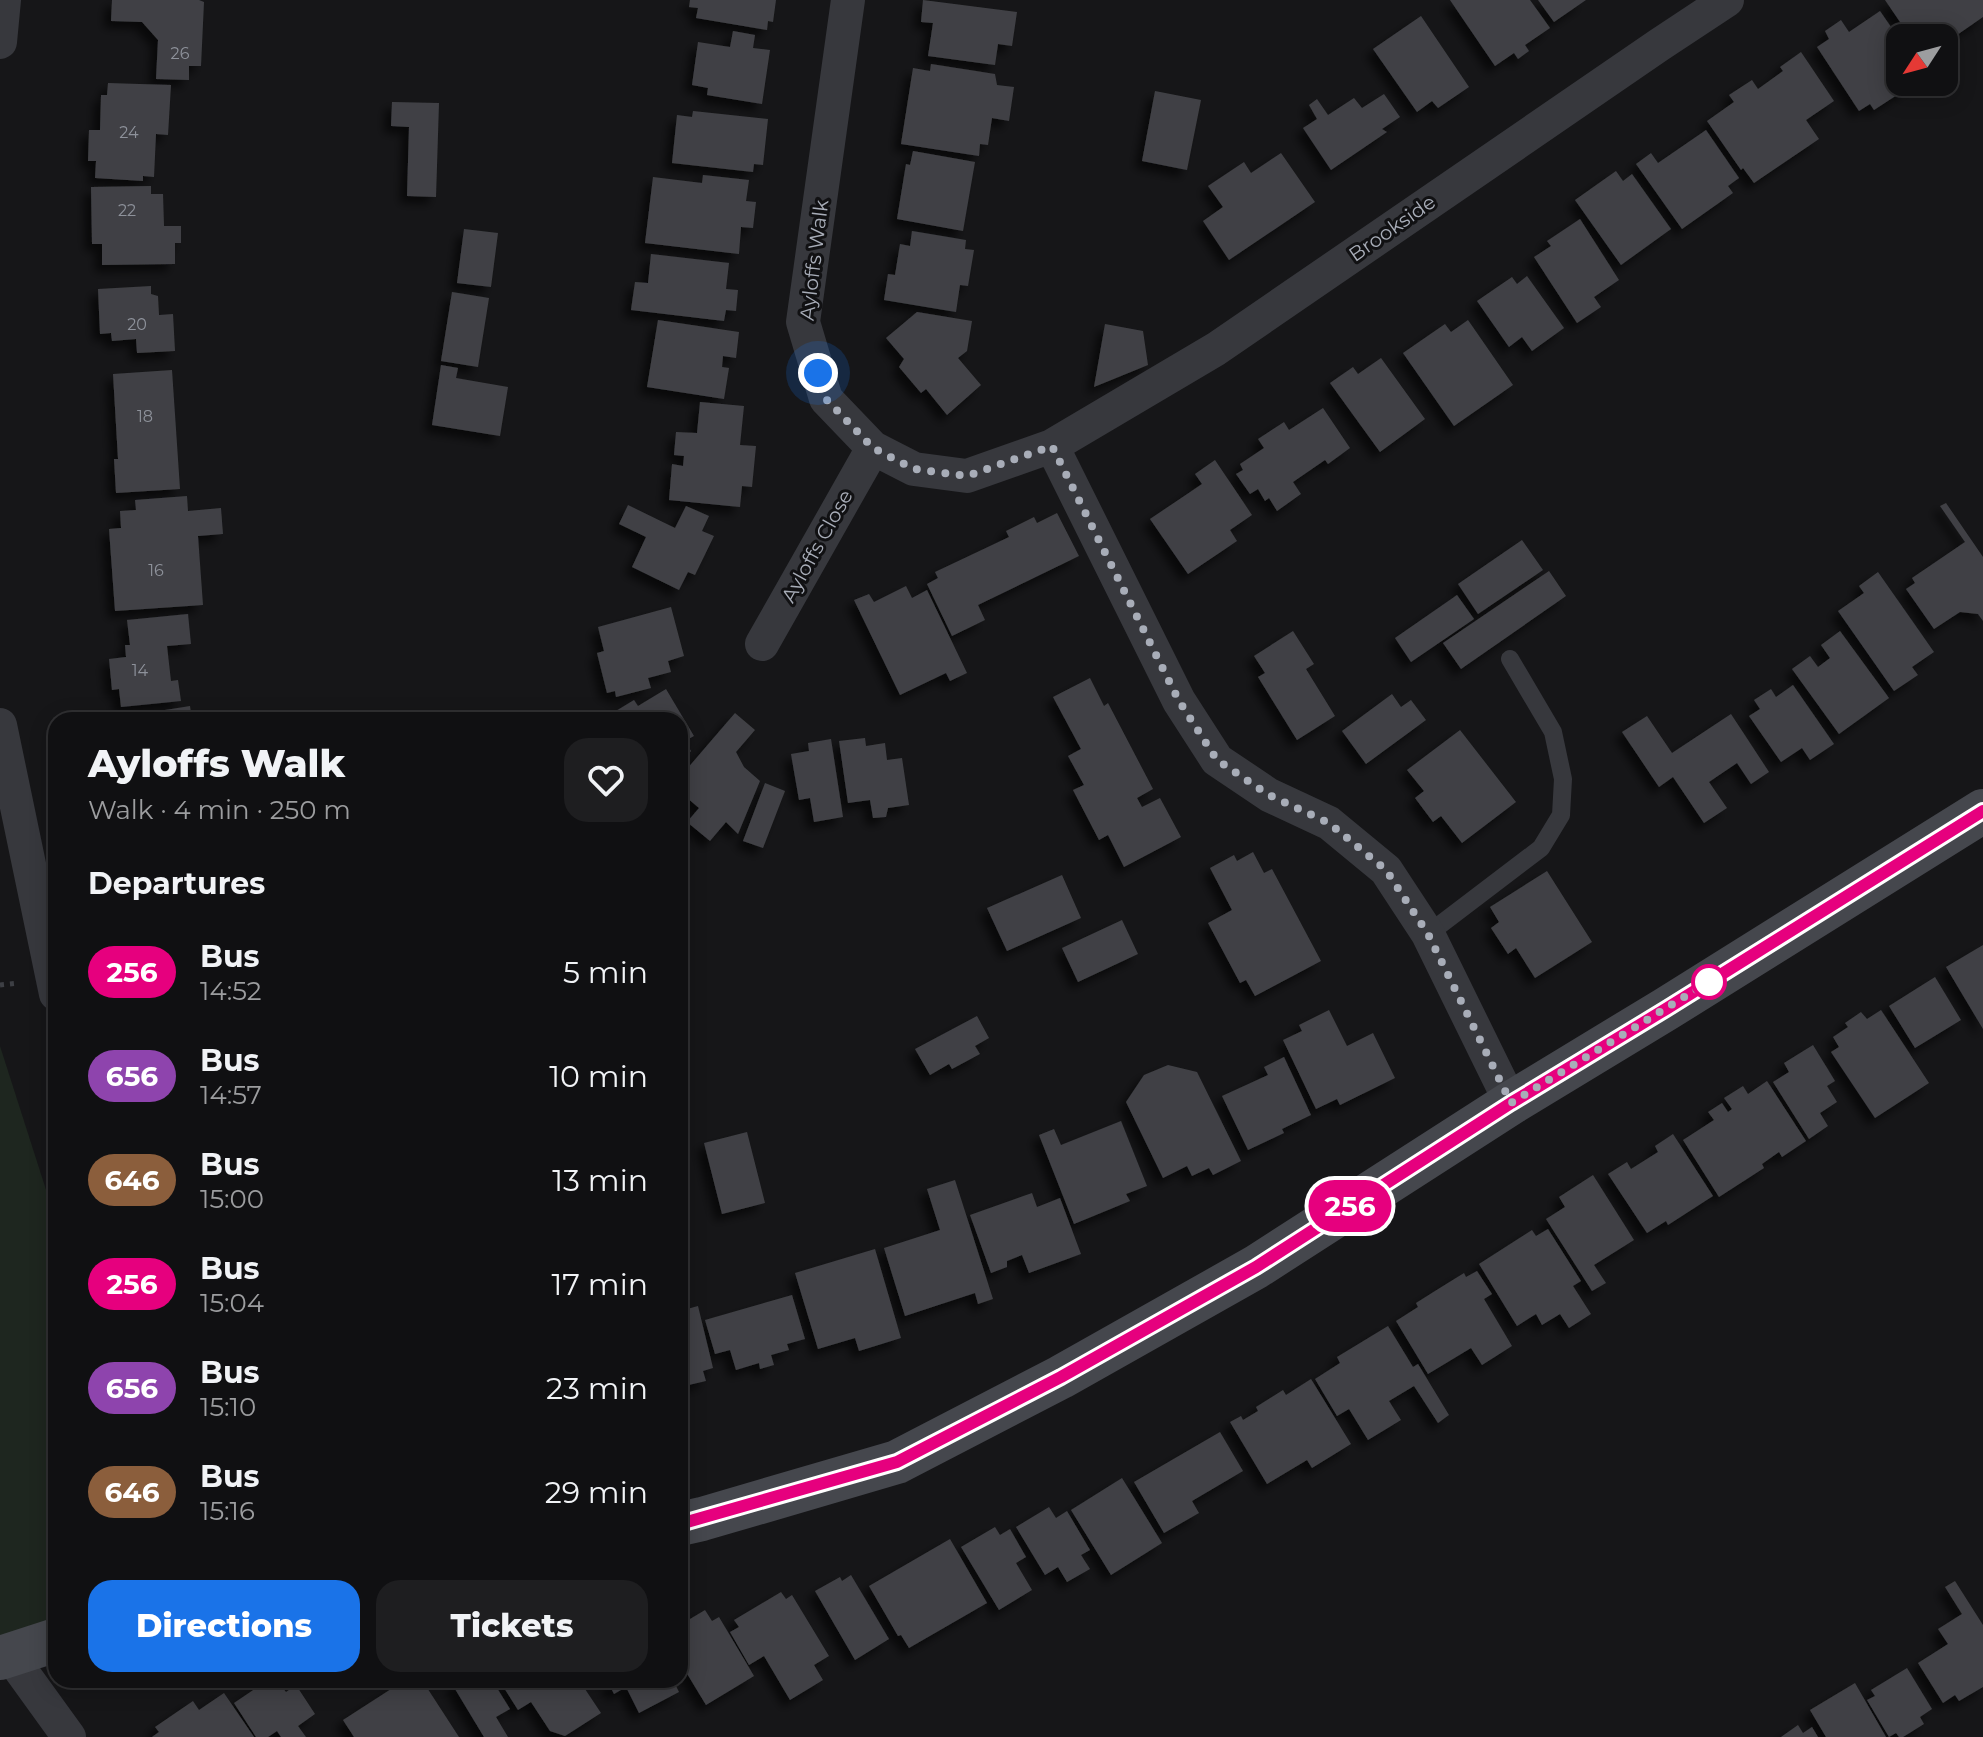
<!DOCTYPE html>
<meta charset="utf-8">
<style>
:root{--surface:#101012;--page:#1e1e20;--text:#f1f3f6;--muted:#9c9d9f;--line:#303032;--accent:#1a73e8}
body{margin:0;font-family:Montserrat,sans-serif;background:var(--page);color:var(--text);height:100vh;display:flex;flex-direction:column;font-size:30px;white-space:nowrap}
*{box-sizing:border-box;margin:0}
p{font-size:26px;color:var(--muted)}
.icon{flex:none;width:44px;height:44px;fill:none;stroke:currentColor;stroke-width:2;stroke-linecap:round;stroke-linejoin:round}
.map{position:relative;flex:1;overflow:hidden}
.sheet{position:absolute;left:48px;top:712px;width:640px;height:976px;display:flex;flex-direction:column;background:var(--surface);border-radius:24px;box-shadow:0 4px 20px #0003,0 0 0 2px var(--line)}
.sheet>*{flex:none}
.badge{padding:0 16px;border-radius:26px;font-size:28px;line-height:52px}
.needle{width:52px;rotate:234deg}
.controls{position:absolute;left:1886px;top:24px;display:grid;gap:16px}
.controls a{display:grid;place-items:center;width:72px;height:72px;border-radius:16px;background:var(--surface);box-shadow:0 4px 20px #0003,0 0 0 2px var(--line);font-size:40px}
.you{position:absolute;width:40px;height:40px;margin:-20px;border:6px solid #fff;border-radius:50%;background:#1a73e8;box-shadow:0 0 0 12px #1a73e833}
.map>.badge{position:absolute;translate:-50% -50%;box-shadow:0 0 0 4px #fff}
h2{padding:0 40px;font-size:30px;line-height:72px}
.round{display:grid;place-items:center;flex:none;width:84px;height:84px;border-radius:24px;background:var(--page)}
.summary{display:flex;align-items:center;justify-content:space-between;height:136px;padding:0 40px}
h1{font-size:38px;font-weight:800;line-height:60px}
.action{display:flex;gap:16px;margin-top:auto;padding:16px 40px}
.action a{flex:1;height:92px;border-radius:24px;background:var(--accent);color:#fff;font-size:32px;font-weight:800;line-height:92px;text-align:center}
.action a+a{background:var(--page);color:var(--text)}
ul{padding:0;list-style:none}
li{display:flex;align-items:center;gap:24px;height:104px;padding:0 40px}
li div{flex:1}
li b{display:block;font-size:30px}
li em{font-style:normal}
li .badge{min-width:88px;font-weight:700;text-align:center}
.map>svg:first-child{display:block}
.green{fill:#1e261f}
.building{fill:#404145;filter:url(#shadow)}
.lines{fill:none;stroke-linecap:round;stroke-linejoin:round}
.path{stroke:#3d3f44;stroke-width:5;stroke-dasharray:4 6;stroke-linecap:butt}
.lane{stroke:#37383d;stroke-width:18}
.street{stroke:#37383d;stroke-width:34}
.secondary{stroke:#45474d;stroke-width:44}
.line-casing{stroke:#fff;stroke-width:18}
.line{stroke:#e6007e;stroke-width:12}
.walk{stroke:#a8adb8;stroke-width:8;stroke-dasharray:0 14.4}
.stop-dot{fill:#fff;stroke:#e6007e;stroke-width:4}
.labels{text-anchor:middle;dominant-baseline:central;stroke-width:6;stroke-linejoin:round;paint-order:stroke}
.number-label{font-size:16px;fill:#8e929b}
.street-label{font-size:20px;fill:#a8adb8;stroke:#111113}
</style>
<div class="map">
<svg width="1983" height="1737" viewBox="0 0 1983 1737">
<defs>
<filter id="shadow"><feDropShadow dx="-7" dy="7" stdDeviation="4" flood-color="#0009"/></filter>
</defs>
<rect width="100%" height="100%" fill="#161618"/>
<path class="green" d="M0 1046 56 1221V1630L0 1648Z"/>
<path class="building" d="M112 0H199L204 2 201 66H189V80L156 79 158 40 142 22 111 21Z
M690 0H776L773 22 768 21 767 30 696 18 698 8 689 7Z
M923 0 1017 12 1012 46 998 44 995 65 928 56 933 23 921 22Z
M1450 0H1530L1550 28 1525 45 1529 51 1518 59 1514 53 1495 66Z
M1538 0H1586L1554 22Z
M1885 0H1983V17L1944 44V38H1911Z
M1880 11 1900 40V82H1917L1874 110 1870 104 1859 111 1817 47 1829 39 1825 31 1841 20 1849 32Z
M1421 16 1469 87 1438 108 1432 101 1417 112 1373 49Z
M733 31 755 35 753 48 770 50 762 104 707 95 708 88 692 85 698 42 730 47Z
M1801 52 1834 101 1806 120 1819 139 1754 183 1743 168 1741 170 1707 121 1734 102 1729 95 1752 80 1758 89 1783 71 1780 67Z
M931 64 995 74 997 85 1014 87 1009 121 992 118 988 145 980 144 979 156 901 144 913 68 930 71Z
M108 83 171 85 168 135 156 134 154 177 143 176V181L95 178 96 161H88L89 130H100L101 95H107Z
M1155 91 1201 100 1187 170 1142 161Z
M1384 94 1400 117 1382 129 1387 132 1331 170 1303 128 1317 119 1309 105 1317 99 1328 115 1354 98 1362 108Z
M392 102 439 103 436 197 407 196 409 127 391 126Z
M693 111 768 119 763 165 754 164 753 172 672 163 677 115 692 117Z
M1706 130 1739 178 1728 186 1733 193 1682 229 1636 164 1651 153 1658 163Z
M913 151 975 162 963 231 897 219 906 164 910 165Z
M1281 153 1315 202 1229 260 1203 221 1223 207 1208 186 1244 162 1251 173Z
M1616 171 1623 181 1632 174 1671 229 1621 265 1575 200Z
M703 175 749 180 746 201 756 202 753 228 741 227 739 254 645 243 653 177 702 183Z
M151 186V194H163L164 226H181V243H175V264L102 265V244H92L91 187Z
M1580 219 1619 280 1594 297 1601 307 1577 323 1534 257 1551 246 1547 241Z
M464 229 498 233 491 287 457 283Z
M912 231 966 240 965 249 974 250 968 286 960 285 956 312 884 300 888 274 895 275 900 244 910 246Z
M651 254 729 263 726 289 738 290 736 311 726 310 724 321 631 310 635 282 648 283Z
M1527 276 1564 328 1532 351 1522 337 1509 347 1477 301 1512 277 1517 284Z
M151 286V294L158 296 159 315 173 314 175 351 137 353 136 339 112 341 111 333 100 334 98 289Z
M452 292 489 298 478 367 441 361Z
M917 312 972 321 967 351 958 358 981 385 947 415 926 389 921 393 899 367 904 359 886 338Z
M658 320 739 332 736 358 723 356 722 367 729 368 724 399 647 387Z
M1468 320 1513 385 1454 426 1403 353 1445 324 1451 332Z
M1105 324 1143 331 1148 365 1094 387Z
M1381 358 1425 419 1380 452 1330 383 1353 367 1358 374Z
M441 365 458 368 456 378 508 387 500 436 432 425Z
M172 370 180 489 116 493 114 459H118L113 374Z
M700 402 744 406 740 445 756 446 752 487 742 486 740 507 669 500 672 464 683 466 684 456 674 455 676 432 697 433Z
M1323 408 1350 448 1328 464 1325 460 1293 482 1301 494 1277 511 1269 498 1265 501 1258 489 1250 494 1236 474 1243 470 1240 464 1264 448 1258 439 1284 422 1289 430Z
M1215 460 1252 515 1230 530 1237 541 1188 574 1150 519 1202 484 1195 474Z
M187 496 188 511 221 508 223 534 198 536 203 605 115 611 109 529 121 528 120 511 136 510 135 500Z
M1946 503 1983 557V621L1978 614 1960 612 1934 629 1906 589 1915 583 1912 578 1965 542 1940 506Z
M628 505 675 528 686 506 709 516 702 531 714 536 695 575 688 572 679 590 632 567 646 537 619 524Z
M1057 513 1079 556 978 605 985 620 952 636 927 584 938 578 935 572 1009 537 1006 531 1034 517 1037 523Z
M1522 540 1543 570 1478 614 1458 584Z
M1549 571 1566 596 1461 669 1443 643Z
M1878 572 1934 652 1912 667 1918 675 1894 691 1838 611 1864 593 1859 586Z
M906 586 912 598 927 590 967 673 950 681 946 673 900 695 854 600 869 594 874 602Z
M1457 595 1474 619 1411 662 1395 638Z
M671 607 684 656 668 661 671 672 648 678 651 688 616 697 615 691 607 693 597 653 604 651 598 627Z
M188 614 191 644 167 646 171 681 178 680 181 701 121 707 119 689 112 690 109 659 126 657 125 645H130L127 620Z
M1293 631 1314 664 1306 669 1335 716 1297 740 1258 677 1265 673 1254 656Z
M1840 631 1889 698 1839 734 1792 669 1810 656 1818 667 1830 658 1821 645Z
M1090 678 1104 706 1108 703 1153 789 1137 798 1142 807 1160 798 1181 837 1124 867 1108 835 1099 840 1073 790 1084 785 1068 756 1081 749 1053 697Z
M1793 685 1834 744 1810 760 1802 748 1781 762 1749 716 1760 709 1754 700 1771 689 1776 697Z
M666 689 694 736 685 741 691 751 680 765V720H601L634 700 638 706Z
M1392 694 1401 707 1411 700 1426 720 1366 764 1342 731Z
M190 706 192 720H135L134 715Z
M735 713 755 730 736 752 744 767 760 781 738 834 726 822 710 841 687 822 699 808 680 792V777Z
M1731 714 1769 772 1751 784 1737 763 1709 782 1727 808 1704 823 1673 777 1659 787 1622 732 1647 716 1672 753Z
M1460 730 1516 802 1462 843 1441 816 1433 822 1415 798 1424 791 1407 770Z
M865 738 866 746 885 743 887 760 902 758 909 805 888 808 886 817 873 818 870 800 848 803 839 741Z
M831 739 843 817 814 822 810 798 799 800 791 754 809 751 808 743Z
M765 783 785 791 763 848 743 841Z
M1253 852 1264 873 1272 869 1321 961 1255 996 1246 980 1240 983 1208 923 1232 910 1210 868 1234 855 1237 861Z
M1547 871 1592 942 1535 978 1516 948 1508 954 1491 928 1499 922 1490 907Z
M1062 875 1081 918 1007 951 987 908Z
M1122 920 1138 954 1078 982 1062 948Z
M1983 945V1029L1946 967Z
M1935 977 1961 1020 1915 1048 1889 1006Z
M1329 1010 1347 1046 1373 1033 1395 1078 1340 1105 1337 1099 1316 1109 1283 1040 1302 1031 1299 1025Z
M1881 1010 1929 1083 1875 1118 1831 1052 1839 1047 1833 1037 1848 1027 1845 1023 1861 1012 1867 1019Z
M977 1016 989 1038 975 1046 980 1054 952 1069 949 1064 930 1075 915 1049Z
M1813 1045 1835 1081 1827 1086 1837 1102 1820 1113 1828 1126 1809 1139 1773 1082 1789 1072 1784 1063Z
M1284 1057 1311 1115 1282 1129 1284 1133 1248 1150 1222 1096 1268 1075 1264 1067Z
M1168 1065 1197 1072 1241 1161 1213 1175 1209 1168 1192 1176 1187 1166 1163 1178 1126 1102 1144 1075Z
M1767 1081 1806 1141 1782 1157 1779 1152 1762 1164 1764 1168 1719 1197 1683 1140 1714 1120 1708 1112 1722 1103 1728 1112 1732 1109 1724 1098 1743 1086 1748 1094Z
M1121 1121 1147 1186 1126 1194 1130 1201 1074 1224 1039 1135 1054 1129 1061 1145Z
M747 1132 765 1203 722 1214 704 1143Z
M1673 1134 1713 1196 1668 1225 1666 1221 1647 1233 1608 1174 1627 1162 1631 1169 1658 1152 1655 1146Z
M1593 1175 1634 1240 1594 1265 1606 1283 1592 1291 1546 1219 1565 1207 1559 1197Z
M955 1180 993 1299 978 1304 975 1293 905 1316 884 1248 940 1230 927 1189Z
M1032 1193 1037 1207 1060 1198 1081 1254 1029 1273 1022 1255 1007 1261V1267L991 1273 970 1215Z
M1548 1229 1581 1281 1573 1286 1591 1314 1569 1328 1560 1314 1542 1325 1536 1314 1517 1326 1479 1264 1532 1230 1536 1236Z
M875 1249 901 1338 859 1351 855 1338 818 1349 795 1273Z
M1477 1271 1492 1294 1484 1299 1512 1346 1482 1365 1471 1348 1428 1374 1396 1321 1418 1307 1416 1303 1435 1291 1464 1273 1466 1277Z
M792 1295 805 1339 787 1344 789 1350 771 1355 774 1365 760 1369 759 1363 736 1370 730 1350 715 1354 705 1320Z
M698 1306 713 1368 703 1371 706 1381 680 1387V1311Z
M1388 1326 1413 1367 1418 1364 1449 1415 1438 1423 1414 1386 1389 1401 1401 1420 1368 1440 1349 1409 1337 1416 1315 1379 1340 1363 1337 1357Z
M1311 1379 1351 1444 1312 1468 1307 1460 1267 1484 1230 1422 1241 1416 1243 1420 1258 1411 1256 1407 1283 1390 1286 1395Z
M1220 1432 1243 1471 1192 1501 1199 1513 1164 1533 1134 1482Z
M1122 1478 1162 1543 1111 1575 1071 1510Z
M1049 1507 1056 1518 1067 1511 1090 1550 1081 1555 1090 1569 1067 1582 1058 1567 1045 1575 1016 1527Z
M995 1527 1000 1535 1010 1529 1026 1557 1016 1563 1032 1590 999 1610 961 1547Z
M950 1539 987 1603 909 1648 901 1635 898 1636 869 1586Z
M851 1575 889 1639 855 1660 815 1591 840 1577 842 1581Z
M1955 1581 1983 1625V1687L1959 1701 1955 1695 1943 1703 1918 1663 1948 1644 1938 1629 1962 1614 1945 1587Z
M781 1592 786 1599 792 1595 829 1656 814 1665 823 1680 790 1700 764 1656 749 1665 730 1632 739 1627 734 1620Z
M705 1610 712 1621 719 1617 754 1676 706 1705 686 1672 682 1674 680 1672V1642L683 1640 680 1635V1625Z
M1907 1668 1932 1709 1920 1717 1924 1724 1903 1737H1899L1896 1733 1889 1737 1867 1700 1875 1696 1871 1690Z
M268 1680H277L286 1692 296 1685 315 1714 298 1726 306 1737H281L277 1731 268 1737H256L234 1703Z
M405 1680H422L459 1737H354L343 1720Z
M458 1680H492L510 1709 496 1717 508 1737H484L452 1684Z
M499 1680H579L601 1713 565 1736 550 1731 531 1702 518 1710Z
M607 1680H673L679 1692 639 1713 626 1687 614 1694Z
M1855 1683 1886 1737H1826L1810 1710Z
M224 1693 254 1737H152L159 1732 155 1727 193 1701 199 1710Z
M1798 1725 1803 1733 1812 1727 1818 1737H1781Z"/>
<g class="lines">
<path class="path" d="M0 985 19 983"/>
<path class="lane" d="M1428 934 1541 848 1561 815 1563 779 1553 732 1510 659"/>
<path class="street" d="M848 0 803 322 826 399 873 448 914 469 967 476 1052 446 1179 701 1217 760 1269 795 1329 823 1386 870 1428 934 1511 1103
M0 42 4 0
M1052 446 1216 349 1659 45 1727 0
M762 644 873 448
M0 725 56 994
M9 1654 69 1737"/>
<path class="secondary" d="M680 1524 702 1519 897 1462 1061 1377 1256 1267 1511 1103 1666 1009 1983 811
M0 1658 56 1640"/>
</g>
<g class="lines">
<defs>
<path id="line" d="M680 1524 897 1462 1061 1377 1256 1267 1511 1103 1666 1009 1983 811"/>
</defs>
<use href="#line" class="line-casing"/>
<use href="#line" class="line"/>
<path class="walk" d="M818 373 826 399 873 448 914 469 967 476 1052 446 1179 701 1217 760 1269 795 1329 823 1386 870 1428 934 1511 1103 1717 977 1709 982"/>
</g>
<circle class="stop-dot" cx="1709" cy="982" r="16"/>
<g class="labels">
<g class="number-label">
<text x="180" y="53">26</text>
<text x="129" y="132">24</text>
<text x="127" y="210">22</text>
<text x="137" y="324">20</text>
<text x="145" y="416">18</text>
<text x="156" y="570">16</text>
<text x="140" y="670">14</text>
</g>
<g class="street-label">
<text transform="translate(1392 228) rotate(-35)">Brookside</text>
<text transform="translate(814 260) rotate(-83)">Ayloffs Walk</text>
<text transform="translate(817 546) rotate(-61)">Ayloffs Close</text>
</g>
</g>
</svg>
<div class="controls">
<a><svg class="needle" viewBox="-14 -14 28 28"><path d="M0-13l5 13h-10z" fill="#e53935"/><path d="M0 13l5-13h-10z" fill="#9c9d9f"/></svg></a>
</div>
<div class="you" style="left:818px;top:373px"></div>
<b class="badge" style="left:1350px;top:1206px;background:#e6007e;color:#fff">256</b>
<section class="sheet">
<div class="summary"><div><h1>Ayloffs Walk</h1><p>Walk · 4 min · 250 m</p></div><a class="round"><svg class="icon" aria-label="heart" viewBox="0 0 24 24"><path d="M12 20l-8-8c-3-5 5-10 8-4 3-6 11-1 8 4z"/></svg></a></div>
<h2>Departures</h2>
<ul>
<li><span class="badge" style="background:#e6007e;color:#fff">256</span><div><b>Bus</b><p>14:52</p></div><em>5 min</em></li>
<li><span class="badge" style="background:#8e44ad;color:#fff">656</span><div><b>Bus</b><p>14:57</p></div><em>10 min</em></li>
<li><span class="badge" style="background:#8b5e3c;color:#fff">646</span><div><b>Bus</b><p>15:00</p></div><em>13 min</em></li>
<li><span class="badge" style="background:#e6007e;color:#fff">256</span><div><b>Bus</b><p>15:04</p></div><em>17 min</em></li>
<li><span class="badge" style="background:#8e44ad;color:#fff">656</span><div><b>Bus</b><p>15:10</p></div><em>23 min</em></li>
<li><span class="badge" style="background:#8b5e3c;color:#fff">646</span><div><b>Bus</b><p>15:16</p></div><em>29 min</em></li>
</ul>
<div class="action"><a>Directions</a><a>Tickets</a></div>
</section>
</div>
